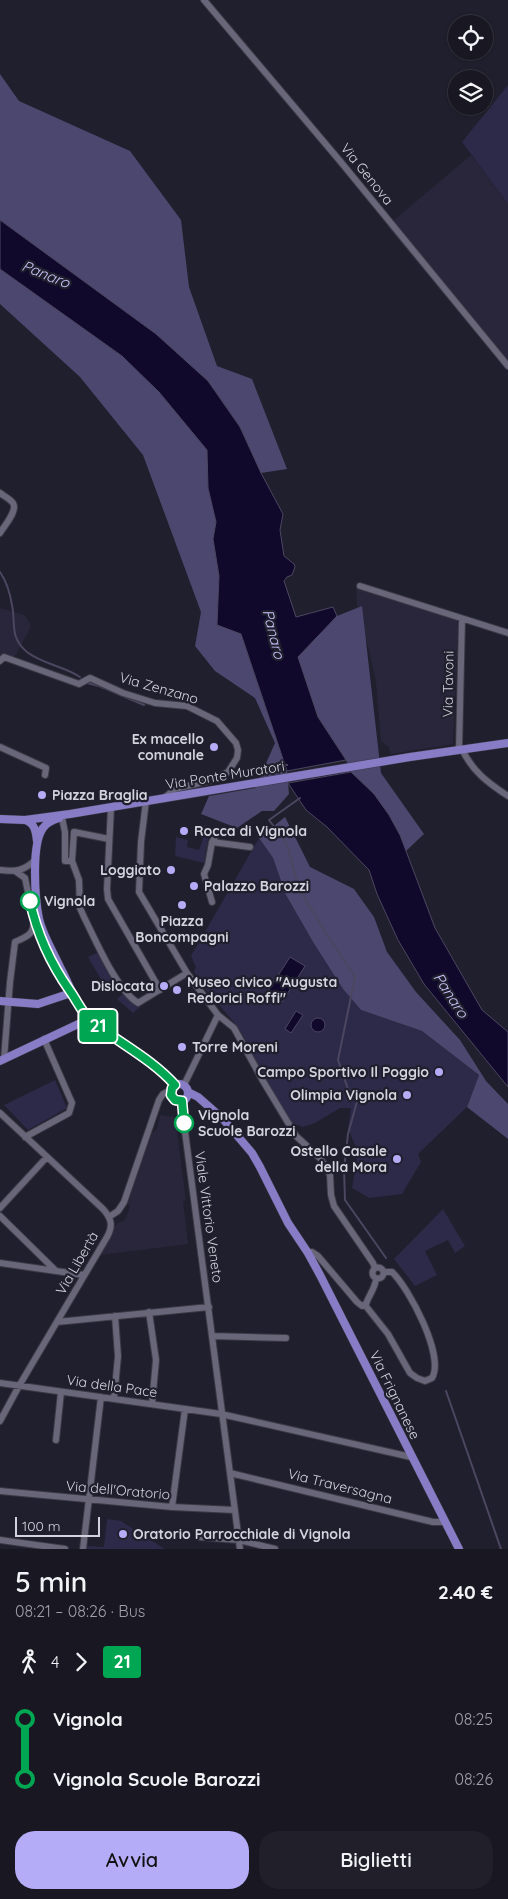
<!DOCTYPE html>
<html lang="it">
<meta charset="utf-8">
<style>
:root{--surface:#181722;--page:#21202a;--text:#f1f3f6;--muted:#9f9fa5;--line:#363640;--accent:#b5acf8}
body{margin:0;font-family:Quicksand,sans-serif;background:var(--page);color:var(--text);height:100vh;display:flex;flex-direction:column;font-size:19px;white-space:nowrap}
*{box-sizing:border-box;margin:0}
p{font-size:16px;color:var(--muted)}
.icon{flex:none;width:28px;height:28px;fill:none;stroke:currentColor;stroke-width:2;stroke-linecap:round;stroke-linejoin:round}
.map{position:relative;height:1549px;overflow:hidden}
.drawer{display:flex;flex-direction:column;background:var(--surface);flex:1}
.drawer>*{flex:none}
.badge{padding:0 10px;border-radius:4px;font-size:18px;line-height:32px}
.tools{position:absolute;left:448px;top:15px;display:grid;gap:10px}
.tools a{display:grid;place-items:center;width:45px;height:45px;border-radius:50%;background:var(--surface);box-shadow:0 1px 4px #0004,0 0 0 1px var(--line);font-size:25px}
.scale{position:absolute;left:15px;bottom:12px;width:85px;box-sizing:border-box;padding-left:5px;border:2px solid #d4d3dd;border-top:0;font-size:14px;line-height:18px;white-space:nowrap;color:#d4d3dd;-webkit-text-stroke:4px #201f2d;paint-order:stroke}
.map>.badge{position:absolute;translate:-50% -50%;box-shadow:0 0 0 2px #fff}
.legs{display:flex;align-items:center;gap:8px;height:55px;padding:0 15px;font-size:16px}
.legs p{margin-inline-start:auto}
.headline{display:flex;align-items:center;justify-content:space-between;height:85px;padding:0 15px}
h1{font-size:28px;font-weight:600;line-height:38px}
.primary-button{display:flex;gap:10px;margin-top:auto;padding:10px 15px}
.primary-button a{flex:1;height:58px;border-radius:20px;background:var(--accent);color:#111;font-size:20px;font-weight:600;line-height:58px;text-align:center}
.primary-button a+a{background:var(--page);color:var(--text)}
ul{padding:0 15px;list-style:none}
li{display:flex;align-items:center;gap:18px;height:60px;font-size:19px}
li i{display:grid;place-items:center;width:8px;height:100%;margin:0 6px;background:currentColor}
li i::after{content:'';width:12px;height:12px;margin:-6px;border:4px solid;border-radius:50%;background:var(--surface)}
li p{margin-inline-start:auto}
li:first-child i{background:linear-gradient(#0000 50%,currentColor 0)}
li:last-child i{background:linear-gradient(currentColor 50%,#0000 0)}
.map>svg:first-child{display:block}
.built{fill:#29263b}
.green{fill:#2d2948}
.forest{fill:#4b476e}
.water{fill:#11092b;stroke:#4c4660}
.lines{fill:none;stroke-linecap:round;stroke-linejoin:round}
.stream{stroke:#4c4660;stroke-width:2}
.minor-casing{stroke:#3a3945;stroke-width:8}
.major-casing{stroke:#3a3945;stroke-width:9}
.minor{stroke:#686678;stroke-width:6}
.major{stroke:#877cc5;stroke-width:8}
.line-1-casing{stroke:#fff;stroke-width:11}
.line-1{stroke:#00a651;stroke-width:8}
.poi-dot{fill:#b5acf8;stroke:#201f2d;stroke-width:2}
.stop-1-dot{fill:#fff;stroke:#00a651;stroke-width:2.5}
.labels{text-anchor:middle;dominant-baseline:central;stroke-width:4.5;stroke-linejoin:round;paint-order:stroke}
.street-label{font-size:14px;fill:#d4d3dd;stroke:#201f2d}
.poi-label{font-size:14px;font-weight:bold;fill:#d4d3dd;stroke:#201f2d;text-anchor:end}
.stop-label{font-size:14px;font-weight:bold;fill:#d4d3dd;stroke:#201f2d;text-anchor:start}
.water-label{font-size:15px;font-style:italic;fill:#c9c4fb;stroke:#201f2d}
</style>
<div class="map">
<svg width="508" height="1549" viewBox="0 0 508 1549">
<rect width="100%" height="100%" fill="#201f2d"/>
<path class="built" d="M471 155 508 204V371L387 226Z
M356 583 458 619 453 744 391 754 389 747 381 741 376 681 368 646 361 631 357 605Z
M0 608 25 615 31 626 17 653 11 660 0 664Z
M160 1115 175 1117 186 1200 183 1201 188 1244 99 1255 117 1223 124 1221 126 1218 130 1207 128 1204 134 1182 152 1133 157 1129Z"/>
<path class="green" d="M508 85V204L462 142Z
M204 825 214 830 212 835 209 834 204 863 175 856 176 837 188 840 187 847 199 850 203 839 201 837Z
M259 838 273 858 286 895 313 942 343 989 361 1010 422 1031 479 1075 467 1107 418 1154 421 1162 402 1194 369 1198 352 1188 358 1153 348 1128 351 1108H340L315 1123 303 1127 291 1123 274 1095 237 1026 202 985 194 972 196 967 191 956Z
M99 952 120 986 109 993 88 957Z
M124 993 140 1007 133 1013 117 999Z
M55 1080 67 1108 28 1130 4 1105Z
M443 1209 465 1246 455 1253 448 1240 425 1251 437 1275 415 1286 394 1259Z
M107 1519 121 1521 165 1549H87V1546L104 1547Z"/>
<path class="forest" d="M0 74 19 101 130 151 181 220 189 287 217 366 252 379 287 469 261 473 240 427 208 381 156 334 0 220Z
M0 269 122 356 159 392 207 450 208 488 216 522 213 539 219 576 217 624 241 634 287 771 289 794 274 811H262L237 828 201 814 209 796 255 788 275 743 255 698 215 671 195 646 201 612 143 455 80 377 0 304Z
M362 606 381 773 424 834 406 851 389 815 374 794 351 772 346 760 318 717 297 657 337 616Z
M285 817 310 867 354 889 374 917 387 952 416 992 460 1040 486 1081 508 1104V1139L467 1107 479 1075 422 1031 361 1010 343 989 313 942 286 895 273 858 259 838Z"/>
<path class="water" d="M0 220 156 334 208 381 240 427 261 473 283 514 280 530 284 556 294 564 295 567 292 575 287 577 284 581 296 617 333 607 337 616 298 657 318 717 346 760 287 771 241 634 217 625 219 576 213 539 216 522 208 488 207 450 159 392 122 356 0 269Z
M351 772 374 794 389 815 400 835 435 928 482 1010 508 1032V1087L424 984 398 940 377 894 369 870 327 827 306 810 288 783Z
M290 957 305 966 282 1002 267 993Z
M296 1011 303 1015 291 1033 285 1029Z
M311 1025a7 7 0 1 1 14 0a7 7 0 1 1-14 0Z"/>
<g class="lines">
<path class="stream" d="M0 572C7 582 10 593 12 605 16 623 9 637 27 652 42 664 64 666 80 677
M87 683 99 686 144 705
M281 764 287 765
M300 798 269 820 287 844 299 889 329 938 355 977 338 1060 348 1089 358 1098 348 1134 344 1169 345 1200 386 1258
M446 1391 501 1549"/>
<defs>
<path id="minor" d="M204 0 340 161 508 366
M0 493C4 496 10 499 13 503 18 511 4 526 0 533
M360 586 508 633
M0 661 4 657 79 684 90 678 123 693 155 703 187 706 217 721 236 743 238 750 237 758 228 772 212 780 175 789 164 798
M0 747 46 768 45 775
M459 749 462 619
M462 749C472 771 488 783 508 796
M146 801 141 842 139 892 187 973 218 1015 234 1028 263 1081 296 1136 320 1158 327 1169 330 1175 331 1195 334 1206 373 1263 375 1268
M111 807 107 889 108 899 160 990
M62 818 65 832V861H72L74 832 109 839
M212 842 250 847
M72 861 79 880 80 908 84 917C96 941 116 989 138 1003L187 973
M0 870C15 872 25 871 36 859
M15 871 25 878 34 921 62 980 69 989
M212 902 204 874 208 865 212 842 217 834
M4 1059 10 982 15 942C27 936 33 936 34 921
M184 1085 218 1015
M181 1101 240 1549
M0 1113 103 1209C112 1219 113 1226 107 1237L19 1386 0 1421
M25 1137 69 1113 72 1103 44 1039
M0 1208 46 1158
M0 1216 55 1270
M109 1217 118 1211 124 1202 159 1100 163 1094 171 1090
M308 1253 312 1252 318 1256 357 1302 362 1306 366 1304C369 1295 376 1287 376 1278
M0 1263 84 1275
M372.5 1273a5.5 5.5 0 1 1 11 0a5.5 5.5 0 1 1-11 0Z
M365 1305 388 1334 410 1373 417 1378 425 1381 432 1378C445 1356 409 1288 392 1272H384
M149 1312 156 1360 152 1404
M57 1322 209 1307
M212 1336 286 1338
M0 1383 221 1414 411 1457
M114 1399 118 1356 115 1316
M56 1440 61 1392
M230 1473 433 1522H444
M0 1491 172 1507 234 1510
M172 1507 185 1409
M199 1537 239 1540 275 1549
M0 1540 65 1549
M83 1549 101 1397"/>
<path id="major" d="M59 818C53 820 47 822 43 828 31 844 35 899 39 919 43 936 54 953 61 969 71 987 76 1007 92 1022L157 1068 175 1085
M0 819 25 820 70 814 410 757 508 743
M25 820C35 823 36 832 37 841
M0 1001 38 1004 71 993
M0 1061 89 1019
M170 1093a9 9 0 1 1 18 0a9 9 0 1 1-18 0Z
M188 1092 198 1097 223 1119 252 1153 260 1167 288 1223 308 1253 320 1275 459 1549"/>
</defs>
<use href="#minor" class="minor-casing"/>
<use href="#major" class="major-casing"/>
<use href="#minor" class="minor"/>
<use href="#major" class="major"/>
</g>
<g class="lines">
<defs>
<path id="line-1" d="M30 901C37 934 51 964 70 991 78 1002 82 1014 93 1022 119 1043 152 1059 175 1085L172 1088 171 1095 175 1100 182 1101 184 1123"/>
</defs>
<use href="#line-1" class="line-1-casing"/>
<use href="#line-1" class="line-1"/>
</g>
<g class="poi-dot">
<circle cx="214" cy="747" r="5"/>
<circle cx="42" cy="795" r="5"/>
<circle cx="184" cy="831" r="5"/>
<circle cx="171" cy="870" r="5"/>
<circle cx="194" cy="886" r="5"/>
<circle cx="182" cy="905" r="5"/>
<circle cx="164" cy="986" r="5"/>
<circle cx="177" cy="990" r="5"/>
<circle cx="182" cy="1047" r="5"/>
<circle cx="439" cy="1072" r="5"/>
<circle cx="407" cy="1095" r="5"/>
<circle cx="397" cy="1159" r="5"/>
<circle cx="123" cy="1534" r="5"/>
</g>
<g class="stop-1-dot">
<circle cx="30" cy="901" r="9"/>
<circle cx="184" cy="1123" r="9"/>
</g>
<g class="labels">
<g class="street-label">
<text transform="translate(367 174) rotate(51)">Via Genova</text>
<text transform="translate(448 684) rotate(-89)">Via Tavoni</text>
<text transform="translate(159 688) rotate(16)">Via Zenzano</text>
<text transform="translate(225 775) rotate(-9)">Via Ponte Muratori</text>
<text transform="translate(209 1217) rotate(82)">Viale Vittorio Veneto</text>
<text transform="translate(77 1263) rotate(-60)">Via Libertà</text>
<text transform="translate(112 1386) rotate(8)">Via della Pace</text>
<text transform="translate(395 1395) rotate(64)">Via Frignanese</text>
<text transform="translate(340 1486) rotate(14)">Via Traversagna</text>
<text transform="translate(118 1490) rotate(5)">Via dell'Oratorio</text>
</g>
<g class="poi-label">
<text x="204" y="739">Ex macello<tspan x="204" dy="16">comunale</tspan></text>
<text x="52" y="795" text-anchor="start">Piazza Braglia</text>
<text x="194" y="831" text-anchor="start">Rocca di Vignola</text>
<text x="161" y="870">Loggiato</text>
<text x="204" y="886" text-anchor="start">Palazzo Barozzi</text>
<text x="182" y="921" text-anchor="middle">Piazza<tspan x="182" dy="16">Boncompagni</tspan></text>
<text x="187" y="982" text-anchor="start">Museo civico "Augusta<tspan x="187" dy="16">Redorici Roffi"</tspan></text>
<text x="154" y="986">Dislocata</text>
<text x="192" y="1047" text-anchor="start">Torre Moreni</text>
<text x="429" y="1072">Campo Sportivo Il Poggio</text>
<text x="397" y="1095">Olimpia Vignola</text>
<text x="387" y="1151">Ostello Casale<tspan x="387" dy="16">della Mora</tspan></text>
<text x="133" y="1534" text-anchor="start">Oratorio Parrocchiale di Vignola</text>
</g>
<g class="stop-label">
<text x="44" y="901">Vignola</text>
<text x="198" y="1115">Vignola<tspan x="198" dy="16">Scuole Barozzi</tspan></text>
</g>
<g class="water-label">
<text transform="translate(46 274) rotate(22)">Panaro</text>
<text transform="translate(274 634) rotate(76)">Panaro</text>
<text transform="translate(451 995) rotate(57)">Panaro</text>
</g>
</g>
</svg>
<div class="tools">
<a><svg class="icon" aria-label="locate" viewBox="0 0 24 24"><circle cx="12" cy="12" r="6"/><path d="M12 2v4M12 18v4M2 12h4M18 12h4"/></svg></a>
<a><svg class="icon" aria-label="layers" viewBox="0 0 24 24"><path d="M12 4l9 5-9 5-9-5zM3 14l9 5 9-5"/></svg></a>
</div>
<div class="scale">100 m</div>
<b class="badge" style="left:98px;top:1026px;background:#00a651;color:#fff">21</b>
</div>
<section class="drawer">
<div class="headline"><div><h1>5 min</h1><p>08:21 – 08:26 · Bus</p></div><b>2.40 €</b></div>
<div class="legs"><svg class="icon" aria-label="walk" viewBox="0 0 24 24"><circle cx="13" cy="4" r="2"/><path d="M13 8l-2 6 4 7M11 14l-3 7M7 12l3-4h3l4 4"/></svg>4<svg class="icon" aria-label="forward" viewBox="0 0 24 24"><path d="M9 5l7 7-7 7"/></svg><b class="badge" style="background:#00a651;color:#fff">21</b></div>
<ul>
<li><i style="color:#00a651"></i><b>Vignola</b><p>08:25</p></li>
<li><i style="color:#00a651"></i><b>Vignola Scuole Barozzi</b><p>08:26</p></li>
</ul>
<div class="primary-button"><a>Avvia</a><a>Biglietti</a></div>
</section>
